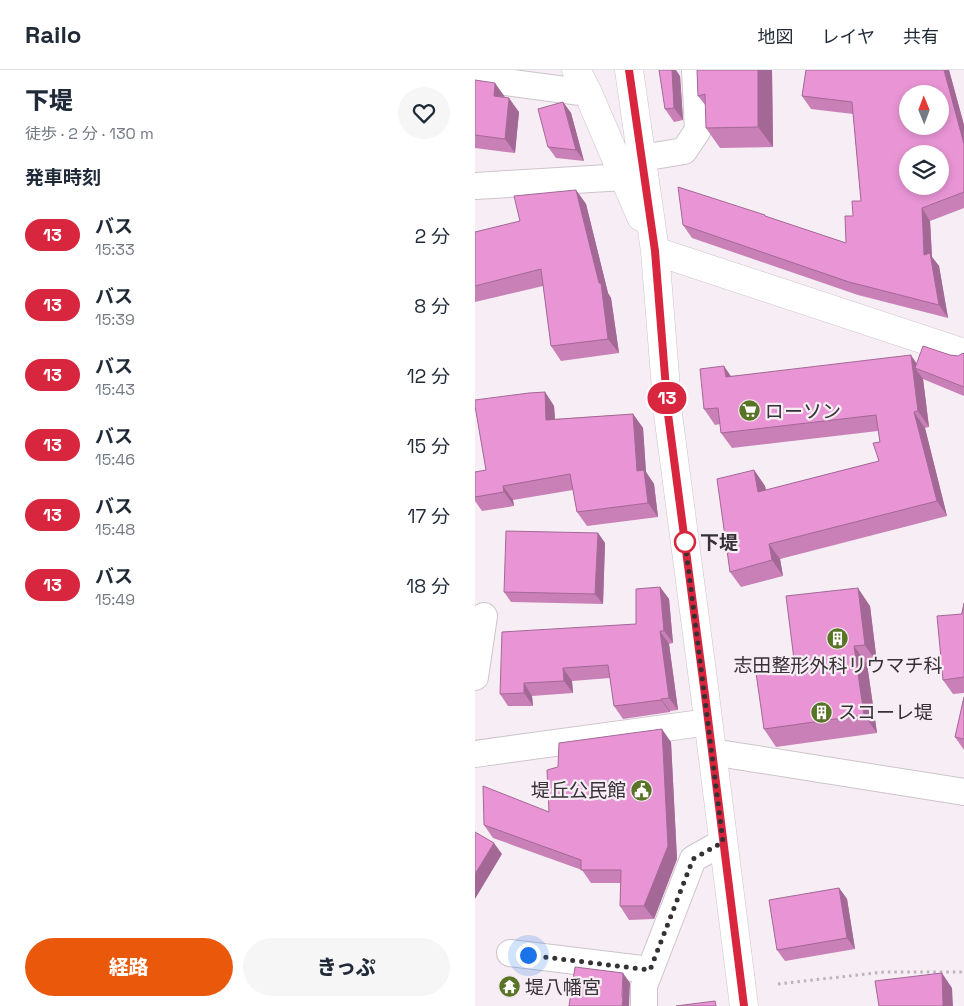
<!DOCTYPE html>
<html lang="ja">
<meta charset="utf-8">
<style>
:root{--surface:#fff;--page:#f6f6f7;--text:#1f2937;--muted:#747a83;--line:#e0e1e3;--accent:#ea580c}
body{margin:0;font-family:"Space Grotesk","Noto Sans JP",sans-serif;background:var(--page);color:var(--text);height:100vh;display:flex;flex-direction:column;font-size:19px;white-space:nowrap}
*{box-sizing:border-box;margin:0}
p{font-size:16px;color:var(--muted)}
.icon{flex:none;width:28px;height:28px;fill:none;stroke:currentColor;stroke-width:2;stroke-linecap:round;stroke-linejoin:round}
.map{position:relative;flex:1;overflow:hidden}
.details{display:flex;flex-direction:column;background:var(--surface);width:475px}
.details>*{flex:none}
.badge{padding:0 10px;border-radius:16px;font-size:18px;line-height:32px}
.needle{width:32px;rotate:359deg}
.controls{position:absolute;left:424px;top:15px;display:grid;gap:10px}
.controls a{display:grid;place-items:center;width:50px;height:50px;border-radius:50%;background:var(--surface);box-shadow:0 2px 8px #0003;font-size:25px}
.you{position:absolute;width:25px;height:25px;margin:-12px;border:4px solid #fff;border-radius:50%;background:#1a73e8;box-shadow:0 0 0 8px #1a73e833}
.map>.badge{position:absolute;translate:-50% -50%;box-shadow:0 0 0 2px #fff}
h2{padding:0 25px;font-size:19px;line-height:45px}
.round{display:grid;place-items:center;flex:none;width:52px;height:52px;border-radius:26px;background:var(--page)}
.head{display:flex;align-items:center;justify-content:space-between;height:85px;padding:0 25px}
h1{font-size:24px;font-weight:800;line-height:38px}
.primary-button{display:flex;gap:10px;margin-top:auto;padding:10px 25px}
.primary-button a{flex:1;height:58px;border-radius:30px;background:var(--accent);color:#fff;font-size:20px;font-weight:800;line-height:58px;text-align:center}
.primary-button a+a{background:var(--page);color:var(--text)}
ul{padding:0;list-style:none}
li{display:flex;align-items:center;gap:15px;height:70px;padding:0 25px}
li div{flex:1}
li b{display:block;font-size:19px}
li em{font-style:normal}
li .badge{min-width:55px;font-weight:700;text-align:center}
header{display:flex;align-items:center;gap:30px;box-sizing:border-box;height:70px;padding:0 25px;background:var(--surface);border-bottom:1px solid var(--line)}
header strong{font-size:24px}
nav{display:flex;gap:28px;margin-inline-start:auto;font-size:18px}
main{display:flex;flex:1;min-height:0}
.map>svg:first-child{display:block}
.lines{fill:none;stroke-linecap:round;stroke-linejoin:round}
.street-casing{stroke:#cdc4ca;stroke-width:28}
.secondary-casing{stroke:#cdc4ca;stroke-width:29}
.path{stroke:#bcb4b9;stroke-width:3;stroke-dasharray:2.5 4;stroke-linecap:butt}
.street{stroke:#fff;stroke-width:26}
.secondary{stroke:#fff;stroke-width:28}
.wall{fill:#c880b7}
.shaded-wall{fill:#a36895}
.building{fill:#e995d5;stroke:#a36895;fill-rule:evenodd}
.line-casing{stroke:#fff;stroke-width:11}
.line{stroke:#d7263d;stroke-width:8}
.walk{stroke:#353134;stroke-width:5;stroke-dasharray:0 9}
.stop-dot{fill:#fff;stroke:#d7263d;stroke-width:2.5}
.labels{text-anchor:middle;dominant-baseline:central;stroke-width:4.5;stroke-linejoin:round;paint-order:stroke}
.poi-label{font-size:19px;fill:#353134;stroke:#f7edf4;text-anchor:start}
.stop-label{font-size:19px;font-weight:bold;fill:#353134;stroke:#f7edf4;text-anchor:start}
</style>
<header>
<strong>Railo</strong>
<nav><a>地図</a><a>レイヤ</a><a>共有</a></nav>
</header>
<main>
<section class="details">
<div class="head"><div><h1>下堤</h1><p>徒歩 · 2 分 · 130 m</p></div><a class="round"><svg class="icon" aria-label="heart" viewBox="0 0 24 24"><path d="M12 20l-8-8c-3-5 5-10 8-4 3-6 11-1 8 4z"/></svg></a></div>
<h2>発車時刻</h2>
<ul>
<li><span class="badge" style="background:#d7263d;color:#fff">13</span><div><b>バス</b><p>15:33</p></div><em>2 分</em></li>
<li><span class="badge" style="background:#d7263d;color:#fff">13</span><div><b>バス</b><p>15:39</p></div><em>8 分</em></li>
<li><span class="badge" style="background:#d7263d;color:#fff">13</span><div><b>バス</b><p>15:43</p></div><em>12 分</em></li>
<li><span class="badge" style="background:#d7263d;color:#fff">13</span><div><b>バス</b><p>15:46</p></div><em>15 分</em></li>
<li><span class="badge" style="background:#d7263d;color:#fff">13</span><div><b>バス</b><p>15:48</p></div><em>17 分</em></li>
<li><span class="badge" style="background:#d7263d;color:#fff">13</span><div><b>バス</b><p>15:49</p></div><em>18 分</em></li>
</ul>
<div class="primary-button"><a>経路</a><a>きっぷ</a></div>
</section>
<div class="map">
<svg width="489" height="936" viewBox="0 0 489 936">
<rect width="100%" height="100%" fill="#f7edf4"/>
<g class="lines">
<defs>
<path id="street" d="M0 8 113 23
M167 88 209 81 223 60 220 0
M0 116 149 107
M0 607 9 546
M237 682 489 722
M0 684 234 652
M35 883 175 900
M169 936V916L218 789 248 772"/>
<path id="secondary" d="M101 0 113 23 166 147
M154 0 180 181 193 344 230 625 269 936
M180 181 489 283"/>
</defs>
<use href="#street" class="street-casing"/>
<use href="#secondary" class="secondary-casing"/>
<path class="path" d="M303 914 409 902H489"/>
<use href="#street" class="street"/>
<use href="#secondary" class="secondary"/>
</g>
<path class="wall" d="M222 0H297L298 77 245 78 231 58V36L223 26Z
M331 0H475H474L489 55V138L455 151 457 187 464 196 473 248 383 225 217 168 208 155 290 147 371 173 378 146 386 131 378 44 336 39 327 26Z
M205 6 208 50 199 52 190 39Z
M0 10 30 28 44 42 40 83 0 78Z
M88 32 96 43 109 91 81 88 73 77Z
M101 120 111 134 133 223 136 228 144 283 86 291 76 276 68 216 0 232V162L45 151Z
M489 284V326L448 309 454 357 450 358 472 446 305 489 308 506 266 517 255 502 279 400 290 416 291 420 404 391 405 372 403 361 257 378 246 363 245 354 240 355 229 339 256 306 442 293 475 285 483 286Z
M70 322 79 336 80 349 158 344 168 358 171 402 179 414 183 447 112 456 102 442 98 420 38 430 39 436 7 441 0 431V402L11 400Z
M123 463 130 473 128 534 36 532 29 522Z
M185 517 194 529 198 573 194 574 203 640 195 641V642L148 649 139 636 135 608 97 611 98 623 57 626 58 636H33L25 624 161 554Z
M489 533V623L478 624 468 610Z
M395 536 402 593 392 594 402 663 301 677 289 659 320 597Z
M489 627V680L480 667Z
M196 672 202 789 179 849 154 850 145 836V813H116L107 800 18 768 9 755 74 742Z
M364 818 372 829 380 879 310 891 302 880Z"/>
<path class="shaded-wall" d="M193 0H201L205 6 208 50 199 38Z
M283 0H297L298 77 283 57Z
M469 0H474L489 55V74Z
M20 13 30 27 19 26Z
M34 28 44 42 40 83 30 69Z
M88 32 96 43 109 91 101 80Z
M101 120 111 134 133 223 136 228 144 283 133 269 124 213Z
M447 138 455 151 457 187 464 196 473 248 464 235 449 185Z
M436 285 446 300 440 298 448 309 454 357 443 341Z
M249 296 260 312 251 307Z
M70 322 79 336 81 364 71 350Z
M439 342 450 358 472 446 462 431Z
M158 344 168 358 171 402 179 414 183 447 173 433 162 401Z
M279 400 290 416 294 438 283 422Z
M28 416 38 430 39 436 29 422Z
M123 463 130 473 128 534 120 524Z
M294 474 305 489 308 506 297 490Z
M185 517 194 529 198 573 189 561Z
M383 518 395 536 402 593 390 575Z
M185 561 194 574 203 640 194 628Z
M379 576 392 594 402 663 389 645Z
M88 598 97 611 98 623 89 611Z
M49 613 57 626 58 636 49 623Z
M186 629 195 641V642L186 630Z
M187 659 196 672 202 789 179 849 169 836Z
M19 773 27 784 0 829V804Z
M364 818 372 829 380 879 372 868Z
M148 903 155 913 154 936H147Z
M467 903 477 918 478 936H468Z"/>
<path class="building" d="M184 0H197L199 38 190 39Z
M222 0H283V57L231 58 230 24 223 26Z
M331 0H469L489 74V122L447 138 449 185 455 183 464 235 374 212 208 155 203 117 290 145V146L371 173 370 146H378L377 131H386L377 32 327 26ZM432 24H465V56H432ZM432 84H465V116H432Z
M0 10 20 13 19 26 34 28 30 69 0 65Z
M88 32 101 80 73 77 63 39Z
M101 120 124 213H126L133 269 76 276 66 199 0 216V162L45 151 39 126Z
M448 276 475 285 483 286 488 283 489 284V317L440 298Z
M436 285 443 341 439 342 462 431 294 474 297 490 255 502 242 409 279 400 283 422 404 391 398 373 405 372 401 345 246 363 243 338 229 339 225 299 249 296 251 307Z
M70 322 71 350 158 344 162 401 169 400 173 433 102 442 95 404 28 416 29 422 0 427V402L11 400 0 336V330L54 323Z
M31 461 123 463 120 524 29 522Z
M185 517 189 561H185L194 628 186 629V630L139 636 133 595 88 598 89 611 49 613V623L25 624 27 562 161 554V519Z
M383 518 390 575 379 576 389 645 289 659 281 603 320 597 311 526Z
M489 533V607L468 610 462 546 487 544Z
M489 627V669L480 667Z
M187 659 193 776 169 836H145L146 800H106V790L9 755 8 716 74 742 72 700 83 697 84 673Z
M0 762 19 773 0 804Z
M364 818 372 868 302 880 294 830Z
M100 897 148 903 147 926 148 930 147 936H94Z
M467 903 468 936H404L400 911Z
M240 931 241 936H201Z"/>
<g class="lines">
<defs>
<path id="line" d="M154 0 180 181 193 344 230 625 269 936"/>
</defs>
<use href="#line" class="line-casing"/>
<use href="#line" class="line"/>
<path class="walk" d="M53 885 175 900 218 789 248 772 210 472"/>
</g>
<defs>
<symbol id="supermarket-disc" viewBox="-11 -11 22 22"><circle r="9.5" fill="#597427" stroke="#f7edf4"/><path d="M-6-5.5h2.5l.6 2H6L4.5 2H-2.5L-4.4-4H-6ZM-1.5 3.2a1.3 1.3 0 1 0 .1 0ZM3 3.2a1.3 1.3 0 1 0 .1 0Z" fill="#fff"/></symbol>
<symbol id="building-disc" viewBox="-11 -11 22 22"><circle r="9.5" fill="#597427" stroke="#f7edf4"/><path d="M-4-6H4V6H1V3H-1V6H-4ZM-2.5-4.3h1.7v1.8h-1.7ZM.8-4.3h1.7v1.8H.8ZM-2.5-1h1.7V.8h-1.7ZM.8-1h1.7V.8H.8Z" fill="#fff"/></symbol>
<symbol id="civic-disc" viewBox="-11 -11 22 22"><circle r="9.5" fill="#597427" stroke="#f7edf4"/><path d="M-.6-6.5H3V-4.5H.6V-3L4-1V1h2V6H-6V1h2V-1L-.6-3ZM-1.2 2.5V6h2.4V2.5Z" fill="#fff"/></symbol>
<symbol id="temple-disc" viewBox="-11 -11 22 22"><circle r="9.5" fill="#597427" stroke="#f7edf4"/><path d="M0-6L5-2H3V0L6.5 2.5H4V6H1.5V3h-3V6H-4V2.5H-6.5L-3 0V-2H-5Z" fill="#fff"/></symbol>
</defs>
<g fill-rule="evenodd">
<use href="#supermarket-disc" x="262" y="328" width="25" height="25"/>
<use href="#building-disc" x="350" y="556" width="25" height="25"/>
<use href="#building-disc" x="334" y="630" width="25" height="25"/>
<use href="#civic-disc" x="154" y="708" width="25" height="25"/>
<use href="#temple-disc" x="22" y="904" width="25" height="25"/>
</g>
<circle class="stop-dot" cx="210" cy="472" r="10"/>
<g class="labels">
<g class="poi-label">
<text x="290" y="341">ローソン</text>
<text x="363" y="595" text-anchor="middle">志田整形外科リウマチ科</text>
<text x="363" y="642">スコーレ堤</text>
<text x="151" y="720" text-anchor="end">堤丘公民館</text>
<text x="50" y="917">堤八幡宮</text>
</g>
<g class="stop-label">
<text x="225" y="472">下堤</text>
</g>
</g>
</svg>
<div class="controls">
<a><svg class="needle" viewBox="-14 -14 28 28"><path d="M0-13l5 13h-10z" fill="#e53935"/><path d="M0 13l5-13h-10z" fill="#747a83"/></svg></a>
<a><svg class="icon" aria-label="layers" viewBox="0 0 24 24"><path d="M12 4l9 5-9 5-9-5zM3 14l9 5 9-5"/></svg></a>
</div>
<div class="you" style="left:53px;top:885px"></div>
<b class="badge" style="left:192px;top:328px;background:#d7263d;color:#fff">13</b>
</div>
</main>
